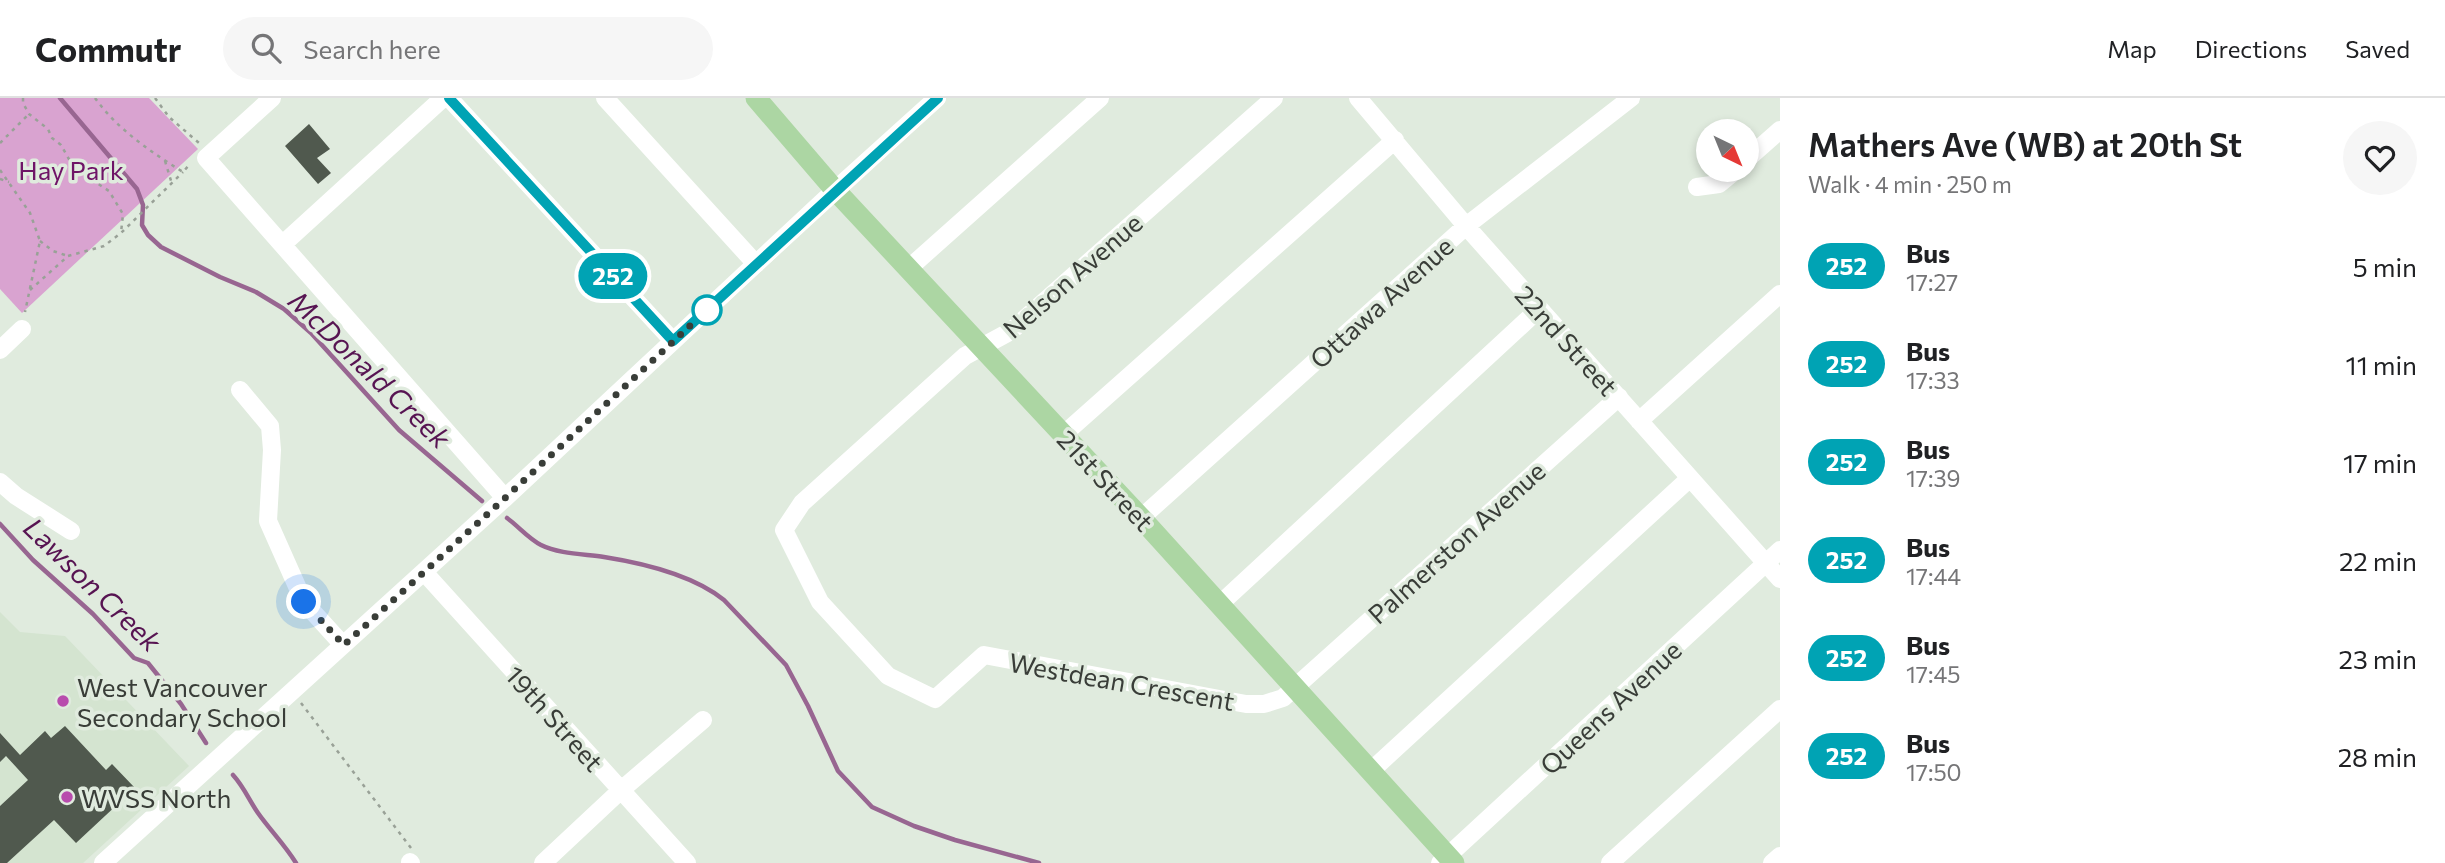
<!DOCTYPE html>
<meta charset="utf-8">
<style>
:root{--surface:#fff;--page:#f6f6f6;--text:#202124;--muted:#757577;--line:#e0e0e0}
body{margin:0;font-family:Commissioner,sans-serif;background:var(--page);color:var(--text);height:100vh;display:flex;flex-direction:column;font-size:26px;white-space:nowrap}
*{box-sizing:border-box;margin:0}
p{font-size:23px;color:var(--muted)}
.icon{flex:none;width:38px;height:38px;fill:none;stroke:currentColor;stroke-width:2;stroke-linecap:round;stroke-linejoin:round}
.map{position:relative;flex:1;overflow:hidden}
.drawer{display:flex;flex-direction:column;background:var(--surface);width:665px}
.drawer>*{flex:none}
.badge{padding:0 14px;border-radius:23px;font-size:24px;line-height:46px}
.needle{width:46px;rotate:137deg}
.controls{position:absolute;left:1696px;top:21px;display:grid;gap:14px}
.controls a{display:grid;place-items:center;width:63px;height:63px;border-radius:50%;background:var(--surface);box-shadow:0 4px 10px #0003;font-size:35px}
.you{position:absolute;width:35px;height:35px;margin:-18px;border:5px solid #fff;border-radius:50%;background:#1a73e8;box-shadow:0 0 0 10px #1a73e833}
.map>.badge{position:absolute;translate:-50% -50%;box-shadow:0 0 0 4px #fff}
.round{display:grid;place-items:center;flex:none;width:74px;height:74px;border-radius:37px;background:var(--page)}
.headline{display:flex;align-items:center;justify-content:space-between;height:119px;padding:0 28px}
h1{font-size:33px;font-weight:600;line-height:52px}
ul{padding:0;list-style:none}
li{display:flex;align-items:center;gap:21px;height:98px;padding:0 28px}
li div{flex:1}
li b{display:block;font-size:26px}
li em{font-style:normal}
li .badge{min-width:77px;font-weight:700;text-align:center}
header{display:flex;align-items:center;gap:42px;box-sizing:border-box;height:98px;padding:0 35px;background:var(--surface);border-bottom:2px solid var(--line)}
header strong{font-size:33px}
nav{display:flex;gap:38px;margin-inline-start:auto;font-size:24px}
.search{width:490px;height:63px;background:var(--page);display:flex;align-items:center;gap:18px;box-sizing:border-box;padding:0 24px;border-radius:38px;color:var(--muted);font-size:26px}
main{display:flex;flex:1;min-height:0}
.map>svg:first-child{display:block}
.built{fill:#d4e4d0}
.green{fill:#d9a3d0}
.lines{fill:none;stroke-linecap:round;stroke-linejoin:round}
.stream{stroke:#986691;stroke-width:4.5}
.building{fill:#50594e}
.path{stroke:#99a197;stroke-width:2.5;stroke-dasharray:3.5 5;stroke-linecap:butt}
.minor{stroke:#fff;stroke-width:18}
.major{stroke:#acd6a3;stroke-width:21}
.line-casing{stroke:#fff;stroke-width:16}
.line{stroke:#00a3b4;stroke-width:10}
.walk{stroke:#393d38;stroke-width:7;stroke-dasharray:0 12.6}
.stop-dot{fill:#fff;stroke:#00a3b4;stroke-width:3.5}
.poi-dot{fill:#b84cad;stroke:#e0ebde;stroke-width:2.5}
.labels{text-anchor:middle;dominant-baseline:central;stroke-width:7;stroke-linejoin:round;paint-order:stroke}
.park-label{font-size:26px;fill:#6f1467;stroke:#e0ebde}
.street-label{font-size:26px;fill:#393d38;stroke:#e0ebde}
.poi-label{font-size:26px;fill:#393d38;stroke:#e0ebde;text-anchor:start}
.water-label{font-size:28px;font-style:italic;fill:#571452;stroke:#e0ebde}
</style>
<header>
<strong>Commutr</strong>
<div class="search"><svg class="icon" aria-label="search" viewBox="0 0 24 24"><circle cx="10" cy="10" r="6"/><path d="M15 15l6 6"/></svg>Search here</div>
<nav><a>Map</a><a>Directions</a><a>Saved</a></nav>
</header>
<main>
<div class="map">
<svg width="1780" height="765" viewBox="0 0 1780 765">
<rect width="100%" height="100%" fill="#e0ebde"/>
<path class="built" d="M0 514 20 534 65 538 189 668 83 765H0Z"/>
<path class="green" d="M0 0H149L198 51 22 215 0 191Z"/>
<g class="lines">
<path class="stream" d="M60 0 137 91 143 107 142 127 148 137 161 149 220 179 256 194 284 211 311 235 399 332 482 403
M507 420C518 428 529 441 541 447 559 456 584 456 604 459 642 465 693 477 724 502L786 567 808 608 838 673 872 709 914 728 955 742 1039 765
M0 426 33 462 93 516 134 560 148 565 181 606 206 645
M233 677C244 689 249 702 258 715 270 732 285 747 296 765"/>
</g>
<path class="building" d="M309 26 330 51 317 60 331 75 318 86 285 48Z
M65 628 106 672 112 666 135 690 76 745 54 722 7 765H0V708L28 682 6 658 0 664V635L20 657 45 633 51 640Z"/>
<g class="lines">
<path class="path" d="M23 0V5L29 16 48 31 52 40 61 47 74 70 109 93 123 116 121 135
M95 0C117 31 151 54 183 74L190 66
M155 0 169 19 199 45
M0 45 29 16
M165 63 172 86
M0 72 30 115 40 143 25 214
M0 81 9 84
M40 143 53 153 68 158
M30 192 68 158 104 148 121 135 183 74
M301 605 411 750"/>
<path class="minor" d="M272 0 206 60 505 400
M449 0 673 243
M605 0 756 166
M1274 0 1011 233 965 258 802 405 784 432 820 504 888 578 935 601 984 557 1246 606H1264L1283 600 1619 299
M1358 0 1466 128 1780 481
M1746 62 1780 32
M1697 89 1719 86 1736 72
M283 146 443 0
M908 171 1100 0
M0 252 22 231
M240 292 270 328 272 352 268 423 304 504 343 547
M1639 323 1780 196
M1064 336 1395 42
M0 384 16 398 71 433
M1141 420 1466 128 1631 0
M424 474 687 765
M1220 506 1539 211
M1372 672 1690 380
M410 764 411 765
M103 765 505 400 835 92 937 0
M543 765 620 693 703 622
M1440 765 1780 452
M1610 765 1780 611
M1772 765 1780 758"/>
<path class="major" d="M756 0 835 92 1141 420 1454 765"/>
</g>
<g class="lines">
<defs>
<path id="line" d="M449 0 673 243 938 0"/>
</defs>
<use href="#line" class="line-casing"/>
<use href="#line" class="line"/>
<path class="walk" d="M304 504 344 547 505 400 707 212"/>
</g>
<circle class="stop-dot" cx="707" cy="212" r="14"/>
<g class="poi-dot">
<circle cx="63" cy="603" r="7"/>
<circle cx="67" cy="699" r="7"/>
</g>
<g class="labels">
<g class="park-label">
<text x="71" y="71">Hay Park</text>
</g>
<g class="street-label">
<text transform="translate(1072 177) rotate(-41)">Nelson Avenue</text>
<text transform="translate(1381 204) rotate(-42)">Ottawa Avenue</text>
<text transform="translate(1567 242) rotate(48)">22nd Street</text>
<text transform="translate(1106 382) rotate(47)">21st Street</text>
<text transform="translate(1456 444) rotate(-42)">Palmerston Avenue</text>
<text transform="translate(1122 583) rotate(10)">Westdean Crescent</text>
<text transform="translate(1610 609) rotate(-43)">Queens Avenue</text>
<text transform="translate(555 620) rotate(48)">19th Street</text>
</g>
<g class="poi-label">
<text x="77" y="588">West Vancouver<tspan x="77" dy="30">Secondary School</tspan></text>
<text x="81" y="699">WVSS North</text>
</g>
<g class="water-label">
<text transform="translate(370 271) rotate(44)">McDonald Creek</text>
<text transform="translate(93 486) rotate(44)">Lawson Creek</text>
</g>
</g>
</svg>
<div class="controls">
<a><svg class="needle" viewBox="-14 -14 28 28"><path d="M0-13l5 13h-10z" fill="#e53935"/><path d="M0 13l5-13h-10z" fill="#757577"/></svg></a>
</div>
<div class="you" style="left:304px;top:504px"></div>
<b class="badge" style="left:613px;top:178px;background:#00a3b4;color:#fff">252</b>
</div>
<section class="drawer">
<div class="headline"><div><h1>Mathers Ave (WB) at 20th St</h1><p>Walk · 4 min · 250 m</p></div><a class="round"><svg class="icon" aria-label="heart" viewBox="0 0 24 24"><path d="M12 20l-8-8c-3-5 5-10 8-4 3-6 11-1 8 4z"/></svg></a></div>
<ul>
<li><span class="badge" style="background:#00a3b4;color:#fff">252</span><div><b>Bus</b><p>17:27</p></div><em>5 min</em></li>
<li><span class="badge" style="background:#00a3b4;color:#fff">252</span><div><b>Bus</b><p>17:33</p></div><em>11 min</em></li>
<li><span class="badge" style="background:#00a3b4;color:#fff">252</span><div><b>Bus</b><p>17:39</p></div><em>17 min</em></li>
<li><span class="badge" style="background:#00a3b4;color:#fff">252</span><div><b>Bus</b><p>17:44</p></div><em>22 min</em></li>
<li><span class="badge" style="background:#00a3b4;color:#fff">252</span><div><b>Bus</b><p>17:45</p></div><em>23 min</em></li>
<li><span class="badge" style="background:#00a3b4;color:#fff">252</span><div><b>Bus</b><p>17:50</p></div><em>28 min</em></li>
</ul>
</section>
</main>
